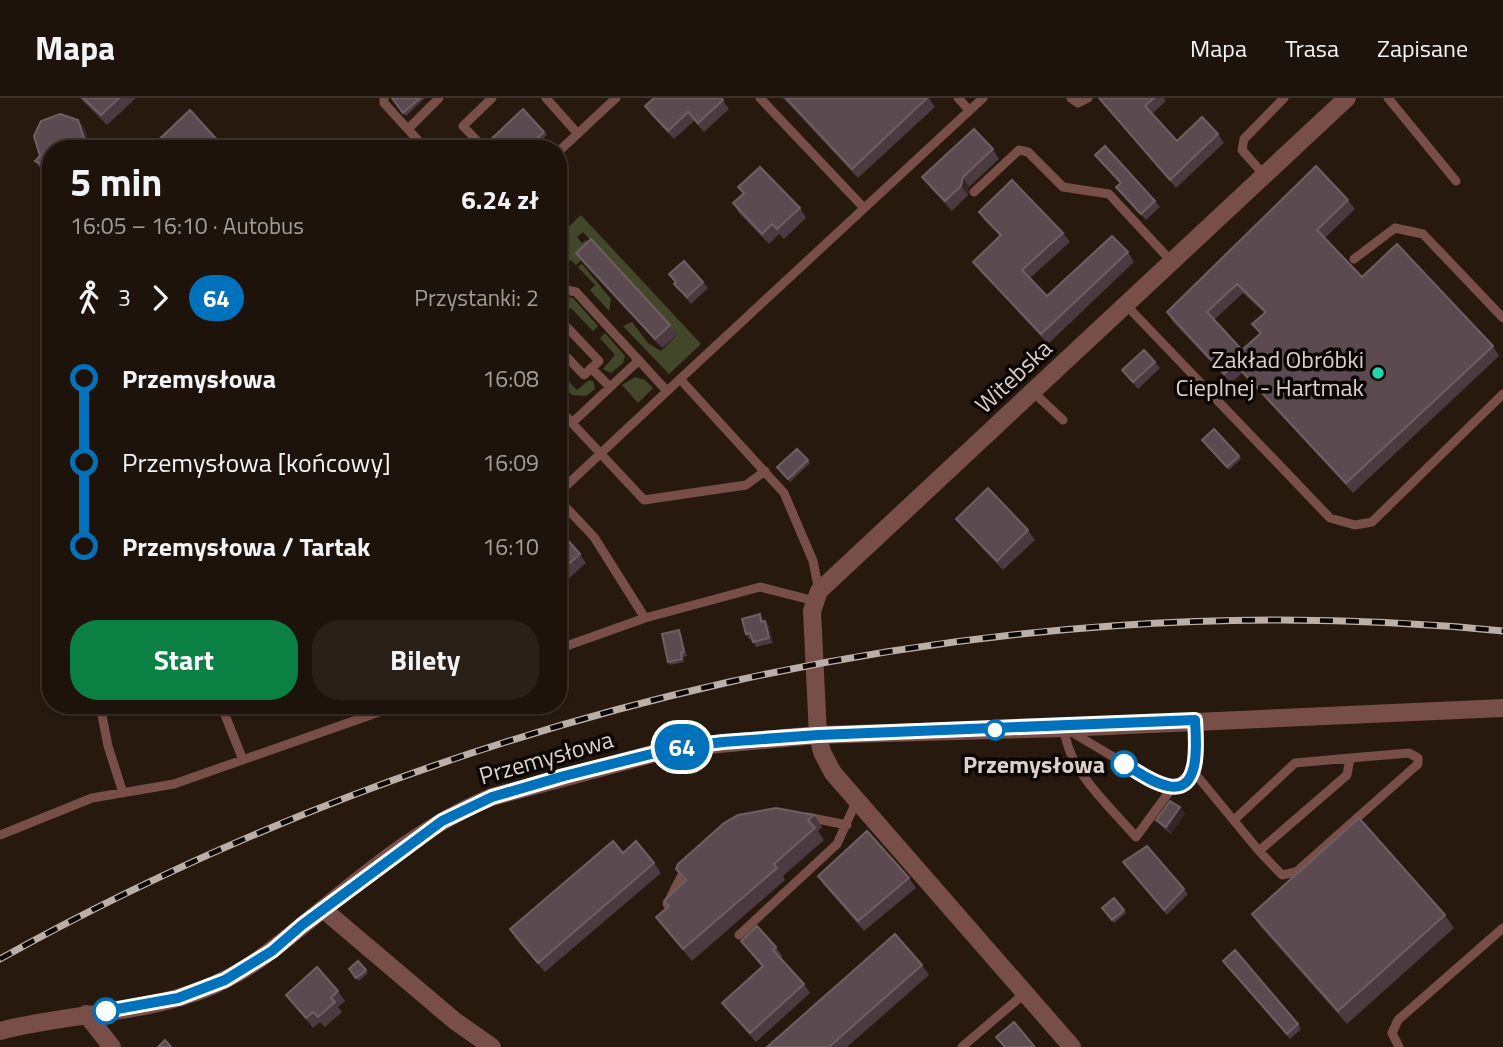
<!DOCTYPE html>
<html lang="pl">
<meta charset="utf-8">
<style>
:root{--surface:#1d130a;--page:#2a2018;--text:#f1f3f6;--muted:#a09e9c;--line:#3b322b;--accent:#0b8043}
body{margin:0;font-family:"Titillium Web",sans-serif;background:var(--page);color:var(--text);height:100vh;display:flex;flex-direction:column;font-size:26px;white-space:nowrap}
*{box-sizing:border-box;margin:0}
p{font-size:23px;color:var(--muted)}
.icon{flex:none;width:38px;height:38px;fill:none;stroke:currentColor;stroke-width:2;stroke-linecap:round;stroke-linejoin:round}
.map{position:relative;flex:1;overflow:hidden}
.sheet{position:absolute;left:42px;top:42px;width:525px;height:574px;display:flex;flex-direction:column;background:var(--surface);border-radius:28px;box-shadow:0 2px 5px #0004,0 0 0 2px var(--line)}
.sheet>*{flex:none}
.badge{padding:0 14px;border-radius:23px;font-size:24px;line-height:46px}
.map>.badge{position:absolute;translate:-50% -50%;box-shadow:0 0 0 4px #fff}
.legs{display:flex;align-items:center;gap:10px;height:77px;padding:0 28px;font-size:23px}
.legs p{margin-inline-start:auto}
.headline{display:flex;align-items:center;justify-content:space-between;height:119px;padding:0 28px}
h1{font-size:38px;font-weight:700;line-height:52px}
.action{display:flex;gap:14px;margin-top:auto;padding:14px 28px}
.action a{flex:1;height:80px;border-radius:28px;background:var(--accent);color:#fff;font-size:28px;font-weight:700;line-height:80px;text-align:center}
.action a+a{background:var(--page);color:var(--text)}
ul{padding:0 28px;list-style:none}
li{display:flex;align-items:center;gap:24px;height:84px;font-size:26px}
li i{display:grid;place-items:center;width:10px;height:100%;margin:0 9px;background:currentColor}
li i::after{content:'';width:18px;height:18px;margin:-9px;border:5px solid;border-radius:50%;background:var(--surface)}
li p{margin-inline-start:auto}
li:first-child i{background:linear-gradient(#0000 50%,currentColor 0)}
li:last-child i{background:linear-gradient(currentColor 50%,#0000 0)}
header{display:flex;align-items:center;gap:42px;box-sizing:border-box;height:98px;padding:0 35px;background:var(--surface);border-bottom:2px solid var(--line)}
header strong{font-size:33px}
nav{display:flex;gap:38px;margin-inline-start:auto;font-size:24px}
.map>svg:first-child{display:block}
.green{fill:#434729}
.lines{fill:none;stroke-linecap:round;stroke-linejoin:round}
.service{stroke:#784e48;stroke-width:9}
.minor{stroke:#784e48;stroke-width:18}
.tertiary{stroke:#784e48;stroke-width:18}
.rail-casing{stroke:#bbafa8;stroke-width:7}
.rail{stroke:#0b0603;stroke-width:4.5;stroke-dasharray:13;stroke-linecap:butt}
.wall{fill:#4c3a41;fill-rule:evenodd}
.shaded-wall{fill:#372627}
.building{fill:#5b4a50;stroke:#6f5f63;stroke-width:2;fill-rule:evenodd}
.line-1-casing{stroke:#fff;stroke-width:16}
.line-1{stroke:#0072bc;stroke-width:10}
.poi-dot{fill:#21d5af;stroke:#0b0603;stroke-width:2.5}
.stop-1-dot{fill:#fff;stroke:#0072bc;stroke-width:3.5}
.labels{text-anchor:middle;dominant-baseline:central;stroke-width:7;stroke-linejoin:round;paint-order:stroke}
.poi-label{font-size:24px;fill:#dacfc9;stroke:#0b0603;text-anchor:end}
.street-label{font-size:24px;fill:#dacfc9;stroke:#0b0603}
.stop-label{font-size:24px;font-weight:bold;fill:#dacfc9;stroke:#0b0603;text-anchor:end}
</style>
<header>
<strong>Mapa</strong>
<nav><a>Mapa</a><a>Trasa</a><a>Zapisane</a></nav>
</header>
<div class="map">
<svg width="1503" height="949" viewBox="0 0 1503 949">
<rect width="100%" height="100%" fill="#27190e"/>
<path class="green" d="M581 117 701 246 669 276 623 228 632 224 648 245 661 253 677 237 583 134 577 139 582 145 586 142 594 151 576 167 571 162 563 169 558 163V139Z
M582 166 611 201 609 213 590 192 595 187 578 169Z
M558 197 573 200 598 228 593 233 571 210 562 218 558 213Z
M605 235 625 258 623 265 611 275 603 271 615 257 600 240Z
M561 276 577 292 589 282 593 283 595 291 586 298 572 297 558 283Z
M635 279 645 282 653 290 638 305 622 287Z"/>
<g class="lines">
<path class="service" d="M384 0V5L426 51
M546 0 578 36
M760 0 864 110
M958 0 969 12
M1071 0 1078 5 1088 0
M1388 0 1456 83
M408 31 439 0
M484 50 463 28 492 0
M558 54 616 0
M1264 77 1242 52 1244 41 1284 0
M974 94 1019 52 1028 54 1063 89 1109 96 1172 164
M1354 161 1395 130 1423 136 1503 220
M558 190 576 194 667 293
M1126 207 1330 420 1355 427 1372 424 1503 296
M558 227 562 224 599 263 584 277 558 250
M591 270 610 289
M1032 293 1063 322
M558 309 572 325 639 262
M572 325 644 402 746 387 765 373
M568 386 680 281
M558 401 594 439 645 520
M819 493 813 463 784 395 680 281 983 0
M558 551 645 520 760 489 815 503
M100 607 108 648 123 695
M221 607 243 662
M1064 630C1068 673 1109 707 1136 739L1172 690 1193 673 1197 652 1195 622
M1068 632 1154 683 1172 690
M1193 673 1259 753 1347 677 1350 660 1295 665 1234 722
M807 719 847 727
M0 737 92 700 174 686 399 607
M1259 753 1282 777 1296 774 1418 666V660L1409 655 1350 660
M667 806 686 769
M739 837 837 746 857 702
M962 949 1025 895
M1399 949 1392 935 1398 922 1503 830"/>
<path class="minor" d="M324 812 455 923 492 949
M86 916 112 949
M1072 949 833 675 822 654 818 637 1064 630 1503 610"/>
<path class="tertiary" d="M0 933C74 913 160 917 228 880 256 866 278 847 302 828 360 781 422 727 492 699L675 650 818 637 812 513 819 493 1347 0"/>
<defs>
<path id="rail" d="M0 861C448 612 990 482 1503 533"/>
</defs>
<use href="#rail" class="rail-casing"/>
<use href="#rail" class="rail"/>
</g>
<path class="wall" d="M80 0H136L107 27Z
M392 0H425L406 18Z
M721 0 729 11 704 34 694 23 674 41 651 17 645 8Z
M783 0H929L935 9 858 80Z
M1098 0H1164L1166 3 1152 16 1177 43 1218 36 1224 45 1176 90Z
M60 16 78 22 85 31 90 50V51H51V77L42 73 35 63 40 58 34 38 41 23Z
M544 34 547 37 532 51H486Z
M220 45 224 51H149Z
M993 51 999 61 969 89 968 97 952 113 929 88 922 79Z
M1095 57 1155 103 1160 109 1146 122 1121 95 1116 89 1120 85Z
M738 89 800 110 806 120 784 141 779 136 769 146 739 115 733 105 743 95Z
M1348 102 1355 111 1325 140 1362 179 1493 248 1499 258 1353 395 1242 275 1231 285 1173 224 1167 214ZM1243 195 1264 215 1252 226 1260 236 1242 252 1214 222Z
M558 112 563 119 558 124Z
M979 114 1063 135 1070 144 1030 180 1047 198 1128 154 1134 164 1048 246 980 173 973 164 1000 138 985 123Z
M576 155 670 227 677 237 662 250 582 164Z
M669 176 703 184 708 190 691 206 679 192 674 186 676 185Z
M1155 264 1160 270 1138 291 1122 272Z
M1204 345 1239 358 1241 361 1229 372Z
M808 362 810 365 790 384 780 372Z
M956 421 1028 432 1035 442 1003 472 963 430Z
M558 431 580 456 586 465 558 490Z
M760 516 764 523H765L769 528 773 545 756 549 752 541H749L746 536Z
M681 535 687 558 683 559 684 564 670 567 668 564Z
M142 607H161L147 613Z
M1180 709 1185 715 1171 736 1161 728 1156 722Z
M814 717 822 729 818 733 824 742 783 778 785 782 692 863 665 831 656 819 668 809 664 803 685 784 676 771Z
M623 755 654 765 661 775 545 874 516 841 510 831Z
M1123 764 1184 791 1188 796 1167 817Z
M818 778 909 780 916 790 864 833 824 787Z
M1114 800 1126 815 1114 825 1102 810Z
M1252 816 1445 817 1454 830 1347 926 1260 828Z
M741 843 776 849 782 858 781 860 804 886 810 895 756 944 729 914 722 905 762 869Z
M358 863 368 875 359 883 349 871Z
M1223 863 1298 926 1301 931 1290 941Z
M922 867 929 877 847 949H767Z
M338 893 345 903 338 909 342 914 325 929 320 924 313 930 286 897Z"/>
<path class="shaded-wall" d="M78 22 85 31 90 51H79Z
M963 79 969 89 968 97 961 88Z
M765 523 769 528 773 545 769 540Z
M679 532 681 535 687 558 684 554Z
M1180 709 1185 715 1171 736 1166 729Z"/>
<path class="building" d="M83 0H119L101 17Z
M392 0H420L403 15Z
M654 0H721L723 2 698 25 688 14 668 33 645 8Z
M786 0H927L852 71Z
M1099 0H1154L1145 8 1177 43 1202 19 1218 36 1170 82Z
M523 11 544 34 526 51H486L488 44Z
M190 12 220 45 214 51H149Z
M60 16 78 22 84 40 79 51H51V71L35 63 40 58 34 38 41 23Z
M974 31 993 51 963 79 961 88 945 103 922 79Z
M1105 48 1155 103 1141 116 1116 89 1121 85 1095 57Z
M1316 68 1348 102 1317 132 1362 179 1397 146 1493 248 1346 385 1235 266 1224 276 1167 214ZM1237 186 1266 214 1252 226 1261 235 1242 252 1207 214Z
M760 69 800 110 777 131 772 126 762 136 733 105 744 95 738 89Z
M1012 82 1063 135 1022 172 1047 198 1112 138 1128 154 1041 236 973 164 1001 137 979 114Z
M591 141 670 227 655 241 576 155Z
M684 163 703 184 687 199 674 186 676 184 669 176Z
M1144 252 1155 264 1133 284 1122 272Z
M1214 331 1239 358 1227 369 1202 342Z
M797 351 808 362 788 381 777 369Z
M988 390 1028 432 997 463 956 421Z
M558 431 580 456 558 475Z
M760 516 761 524 765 523 769 540 753 544 750 535 746 536 742 521Z
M679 532 684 554 681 555 682 561 668 564 662 536Z
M1170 703 1180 709 1166 729 1156 722Z
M776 710 814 717 808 722 815 730 774 766 777 770 683 851 656 819 669 808 664 803 686 782 676 771 678 766 724 725 738 717Z
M1359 720 1445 817 1338 913 1252 816Z
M867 733 909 780 858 823 818 778Z
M613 743 623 755 636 743 654 765 538 865 510 831Z
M1147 748 1184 791 1164 812 1123 764Z
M1114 800 1124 812 1112 822 1102 810Z
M757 828 776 849 773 852 804 886 750 935 722 905 763 868 741 843Z
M895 836 922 867 829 949H767Z
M1235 852 1298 926 1287 936 1223 863Z
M358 863 366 872 356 880 349 871Z
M317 869 338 893 331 900 335 904 318 919 313 914 306 920 286 897Z
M1014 924 1034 948 1033 949H1005L996 939Z
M165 942 171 949H158Z"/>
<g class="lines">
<defs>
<path id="line-1" d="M106 913 178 900 225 882 272 853 302 827 442 723 492 699 564 678 675 650 723 644 818 637 1195 622C1196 641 1202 696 1168 688 1152 685 1137 673 1124 666"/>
</defs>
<use href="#line-1" class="line-1-casing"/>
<use href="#line-1" class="line-1"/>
</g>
<circle class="poi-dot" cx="1378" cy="275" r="7"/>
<g class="stop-1-dot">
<circle cx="995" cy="632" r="9"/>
<circle cx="1124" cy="666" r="12"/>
<circle cx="106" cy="913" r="12"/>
</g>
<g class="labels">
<g class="poi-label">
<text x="1364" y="261">Zakład Obróbki<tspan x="1364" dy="28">Cieplnej - Hartmak</tspan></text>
</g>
<g class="street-label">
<text transform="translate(1013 278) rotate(-43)">Witebska</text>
<text transform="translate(546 659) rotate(-16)">Przemysłowa</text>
</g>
<g class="stop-label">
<text x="1105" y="666">Przemysłowa</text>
</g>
</g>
</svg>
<b class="badge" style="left:682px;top:649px;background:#0072bc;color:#fff">64</b>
<section class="sheet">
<div class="headline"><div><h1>5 min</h1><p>16:05 – 16:10 · Autobus</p></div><b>6.24 zł</b></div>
<div class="legs"><svg class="icon" aria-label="walk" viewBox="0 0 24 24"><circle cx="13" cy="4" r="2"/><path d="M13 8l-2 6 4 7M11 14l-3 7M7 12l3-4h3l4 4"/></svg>3<svg class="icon" aria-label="forward" viewBox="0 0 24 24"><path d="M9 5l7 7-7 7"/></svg><b class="badge" style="background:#0072bc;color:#fff">64</b><p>Przystanki: 2</p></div>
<ul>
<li><i style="color:#0072bc"></i><b>Przemysłowa</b><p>16:08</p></li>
<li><i style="color:#0072bc"></i><span>Przemysłowa [końcowy]</span><p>16:09</p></li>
<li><i style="color:#0072bc"></i><b>Przemysłowa / Tartak</b><p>16:10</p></li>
</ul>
<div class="action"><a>Start</a><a>Bilety</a></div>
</section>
</div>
